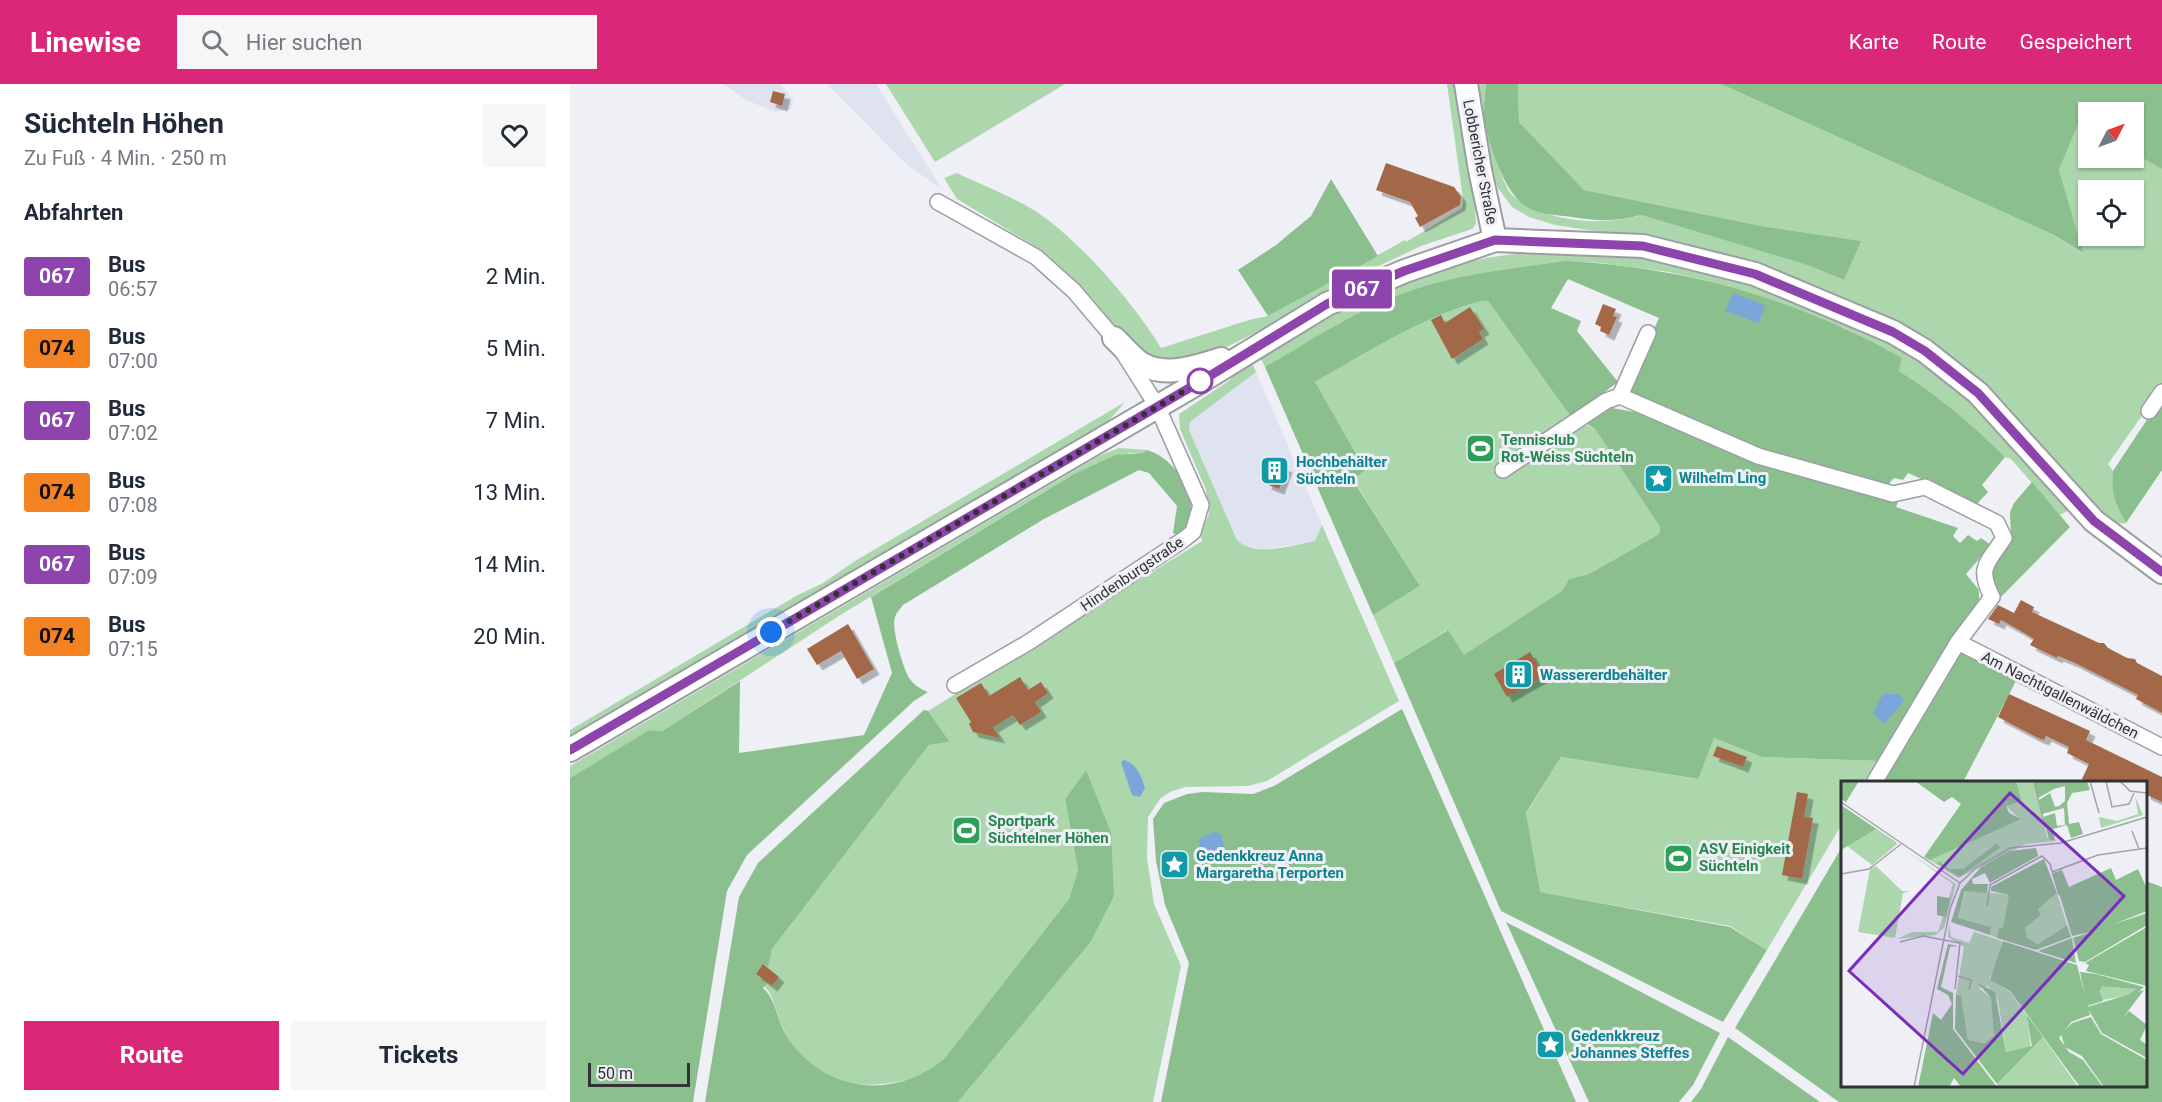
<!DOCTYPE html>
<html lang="de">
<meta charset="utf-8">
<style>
:root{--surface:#fff;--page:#f6f6f7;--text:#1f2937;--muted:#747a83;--accent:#db2777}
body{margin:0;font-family:Roboto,sans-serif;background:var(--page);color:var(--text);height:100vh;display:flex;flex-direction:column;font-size:22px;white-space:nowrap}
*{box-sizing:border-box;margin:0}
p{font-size:20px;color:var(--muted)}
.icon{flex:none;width:33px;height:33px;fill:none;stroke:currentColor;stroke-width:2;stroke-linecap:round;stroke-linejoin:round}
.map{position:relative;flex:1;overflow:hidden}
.side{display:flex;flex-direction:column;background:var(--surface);width:570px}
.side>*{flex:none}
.badge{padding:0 12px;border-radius:4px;font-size:21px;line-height:39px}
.needle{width:39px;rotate:48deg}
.fabs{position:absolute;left:1508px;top:18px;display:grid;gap:12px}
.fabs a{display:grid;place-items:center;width:66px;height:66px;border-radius:0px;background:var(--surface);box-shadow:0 2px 4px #0004;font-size:30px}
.scale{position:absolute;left:18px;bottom:15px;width:102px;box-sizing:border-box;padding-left:6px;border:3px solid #313234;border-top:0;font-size:16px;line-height:21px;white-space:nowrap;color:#313234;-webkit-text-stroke:4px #eef0f6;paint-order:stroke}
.you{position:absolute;width:30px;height:30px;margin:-15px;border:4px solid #fff;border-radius:50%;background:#1a73e8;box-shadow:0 0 0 9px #1a73e833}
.map>.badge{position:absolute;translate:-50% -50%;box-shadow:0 0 0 3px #fff}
h2{padding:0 24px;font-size:22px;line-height:54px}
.round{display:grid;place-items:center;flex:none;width:63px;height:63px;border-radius:0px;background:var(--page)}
.headline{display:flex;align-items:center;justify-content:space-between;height:102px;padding:0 24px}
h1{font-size:28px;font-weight:700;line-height:45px}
.primary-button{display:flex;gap:12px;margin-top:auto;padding:12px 24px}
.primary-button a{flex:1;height:69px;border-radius:0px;background:var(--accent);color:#fff;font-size:24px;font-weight:700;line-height:69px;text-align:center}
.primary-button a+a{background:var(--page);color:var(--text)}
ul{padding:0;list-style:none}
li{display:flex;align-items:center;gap:18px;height:72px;padding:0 24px}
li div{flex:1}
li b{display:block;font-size:22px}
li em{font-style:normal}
li .badge{min-width:66px;font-weight:700;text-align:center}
header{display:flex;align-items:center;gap:36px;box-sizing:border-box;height:84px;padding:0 30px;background:var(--accent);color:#fff}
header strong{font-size:28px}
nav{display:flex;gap:33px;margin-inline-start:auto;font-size:21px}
.search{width:420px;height:54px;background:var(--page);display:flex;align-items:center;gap:15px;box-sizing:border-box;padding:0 21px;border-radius:0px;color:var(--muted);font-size:22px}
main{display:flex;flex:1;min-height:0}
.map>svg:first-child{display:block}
.built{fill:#dfe3f0}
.green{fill:#acd7ad;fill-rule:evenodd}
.forest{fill:#8bbf8d}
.water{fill:#7ba6da}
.building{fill:#a36846;filter:url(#shadow)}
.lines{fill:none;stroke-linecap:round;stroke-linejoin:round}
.minor-casing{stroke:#9c9ea3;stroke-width:18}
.secondary-casing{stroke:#9c9ea3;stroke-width:26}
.minor{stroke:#fff;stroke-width:15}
.secondary{stroke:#fff;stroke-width:22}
.line-casing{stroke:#fff;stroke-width:14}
.line{stroke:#8e44ad;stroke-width:9}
.walk{stroke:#313234;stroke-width:6;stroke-dasharray:0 10.8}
.stop-dot{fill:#fff;stroke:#8e44ad;stroke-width:3}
.labels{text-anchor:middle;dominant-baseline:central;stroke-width:6;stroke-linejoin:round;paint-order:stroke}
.street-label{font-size:15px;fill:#313234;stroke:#eef0f6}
.leisure-label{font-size:15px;font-weight:bold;fill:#27864d;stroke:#eef0f6;text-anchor:start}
.culture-label{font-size:15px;font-weight:bold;fill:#0d838f;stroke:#eef0f6;text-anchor:start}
.inset-road{fill:none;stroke:#a2a4a8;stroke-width:1.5}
.view{fill:#7b2cbf;fill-opacity:0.15;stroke:#7b2cbf;stroke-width:3}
.inset-edge{fill:none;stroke:#313234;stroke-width:3}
</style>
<header>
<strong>Linewise</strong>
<div class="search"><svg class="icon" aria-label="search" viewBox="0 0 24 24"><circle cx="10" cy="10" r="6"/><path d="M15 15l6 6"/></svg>Hier suchen</div>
<nav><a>Karte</a><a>Route</a><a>Gespeichert</a></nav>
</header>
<main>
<section class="side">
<div class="headline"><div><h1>Süchteln Höhen</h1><p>Zu Fuß · 4 Min. · 250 m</p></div><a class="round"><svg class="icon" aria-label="heart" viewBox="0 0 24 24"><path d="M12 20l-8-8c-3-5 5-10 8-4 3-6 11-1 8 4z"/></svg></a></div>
<h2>Abfahrten</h2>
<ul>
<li><span class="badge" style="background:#8e44ad;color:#fff">067</span><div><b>Bus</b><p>06:57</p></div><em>2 Min.</em></li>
<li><span class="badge" style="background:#f58220;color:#111">074</span><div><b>Bus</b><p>07:00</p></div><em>5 Min.</em></li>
<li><span class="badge" style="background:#8e44ad;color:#fff">067</span><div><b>Bus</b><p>07:02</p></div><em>7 Min.</em></li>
<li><span class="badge" style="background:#f58220;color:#111">074</span><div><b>Bus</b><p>07:08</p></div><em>13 Min.</em></li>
<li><span class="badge" style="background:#8e44ad;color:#fff">067</span><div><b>Bus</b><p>07:09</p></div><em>14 Min.</em></li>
<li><span class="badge" style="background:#f58220;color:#111">074</span><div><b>Bus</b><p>07:15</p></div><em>20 Min.</em></li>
</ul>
<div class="primary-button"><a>Route</a><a>Tickets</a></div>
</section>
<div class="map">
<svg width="1592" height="1018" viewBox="0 0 1592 1018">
<defs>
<filter id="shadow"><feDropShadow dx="5.5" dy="5.5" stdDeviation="0" flood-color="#0004"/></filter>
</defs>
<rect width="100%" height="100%" fill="#eef0f6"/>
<path class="built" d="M153 0H210L223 15 221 25 206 28 176 16Z
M257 0H306L372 105 337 81Z
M686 288 752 441 746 457 693 465 673 462 667 456 619 346 620 338Z"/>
<path class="green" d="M316 0H495L365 78Z
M877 0H889L905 124 906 140 902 145 851 162 809 182 699 242 632 275 587 280 560 263 498 190 468 164 387 115 374 94 387 89C413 102 452 116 474 133 515 163 565 221 591 264L679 236 698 232 835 156 836 158 892 124 893 115Z
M902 0H916C915 10 913 22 914 32 917 48 932 101 942 111 974 138 1033 143 1071 131L1240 182 1274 196 1290 157 1192 142 1014 106 949 38 948 0H1151L1484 151 1512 169 1489 86 1509 38 1518 43V74H1563V69L1592 85V303L1538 380 1543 387C1540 406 1546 424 1556 439L1543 440 1355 259 1092 157 985 141 959 133 942 123 928 104 918 80ZM1518 106H1563V152H1518Z
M1020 166C1047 169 1075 171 1101 177 1186 197 1292 231 1363 281 1417 319 1459 375 1503 424L1490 431 1441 375 1435 373C1402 340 1369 312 1329 287L1332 274 1274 244 1133 196 1099 188 1031 179 995 177 837 208 770 239 695 283 690 273C753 236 816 197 888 180 931 169 976 167 1020 166Z
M912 217H918L1001 333 1025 345 1090 443 1089 450 1019 490 999 495 992 507 894 572 877 546 824 579 803 531 850 502 783 395 745 298C798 268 853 232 912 217Z
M681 277 686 288 620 338 619 346 667 456C686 474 722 461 745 457L752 441 829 617 697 697 678 702 615 703 600 708 590 715 578 733 577 774 584 820 611 882 583 1018H388L520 859 516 686 495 715 508 786 499 815 374 975C356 991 336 998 312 1000 269 1005 234 985 214 946 210 938 203 914 199 908 194 902 189 897 185 890L193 880 197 883 202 865 359 661 380 658 358 627 632 457 630 449 639 430 636 406 610 345 609 330 657 298Z
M555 318 534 342 0 656V646L226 512 253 499 285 477Z
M549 364 577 366 573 369H560L504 390 272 530 92 647 79 646 0 694V682L531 371Z
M1144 654 1192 673 1310 677 1297 698H1272V740L1197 866 1160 842 969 808 956 730 991 673 1127 695Z"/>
<path class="forest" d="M916 0H948L949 38 1014 106 1192 142 1291 157 1274 196 1240 182 1071 131C1048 138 1026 137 1002 133 988 131 970 131 957 123 934 110 918 58 914 33 913 23 915 10 916 0Z
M1151 0H1592V85L1563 69V28H1518V43L1509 38 1489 86 1513 169 1484 151Z
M761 95 808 172 698 232 668 186 706 161 741 132Z
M995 177C1111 182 1231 216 1332 274L1329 287C1369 312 1402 340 1435 373L1412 401 1418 408 1407 420 1338 389 1333 396 1324 394 1316 403 1227 380 1143 349 1061 309 1059 299 1089 234 998 195 981 224 1011 237 1007 247 1048 298 1001 333 918 217H912C853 232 798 268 745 298L795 386 783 396 850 502 803 531 695 283C741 256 787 226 837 208 887 190 942 185 995 177Z
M1592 313V386L1556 439C1546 423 1540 407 1543 387Z
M1042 324 1081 331 1329 415 1326 423 1388 444 1383 452 1390 459 1398 451 1407 457 1411 454 1421 461 1396 490 1409 506V520L1310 677 1192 673 1144 654 1128 695 991 673 956 729 970 808 1160 843 1197 866 1153 938 931 827 824 579 878 546 894 571 992 507 999 495 1019 490 1089 450 1090 443 1025 345 1014 338Z
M577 366C609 375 639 426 608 452L603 449 607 422 579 389 569 386 474 435 333 521C330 525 326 529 325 533 321 545 333 583 339 594 344 601 350 605 358 608L344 617 177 771 157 807 123 1018H0V694L79 646 92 647 170 597 169 669 294 651 322 589 301 513 504 390 546 371 573 369Z
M1462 398 1500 443 1428 516 1421 488 1441 455 1440 428 1444 419Z
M1389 566 1446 597 1393 698H1311Z
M832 625 1006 1018H591L619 879 595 821 586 777 583 735 594 719 617 710 633 708 683 710 704 702Z
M354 626 358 627 380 658 359 661 202 865 198 883 193 880 186 890 197 899 193 904C205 914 207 934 215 949 250 1008 322 1018 374 975L499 815 508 786 495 715 516 686 541 749 544 812 520 859 388 1018H135L169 813 188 779Z
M1272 763V1002H1576V797L1592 803V1018H1269L1165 944Z
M936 838 1150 949 1123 1001 1109 1018H1019Z
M1158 953 1250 1018H1121L1131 1005Z"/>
<path class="water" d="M1163 209 1195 221 1189 239 1155 227Z
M1313 610H1329L1334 617 1314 640 1303 629Z
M553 676C566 678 572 693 575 704L570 713 562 711 551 678Z
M645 748 651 751 655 767 652 771H636L630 766 629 755Z"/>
<path class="building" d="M203 7 215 10 212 22 200 18Z
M816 79 884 103 891 113 890 121 850 143 845 134 848 132 840 118 806 106Z
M1033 220 1046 225 1043 232 1047 233 1039 251 1030 247 1031 243 1025 240Z
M900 223 914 245 909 248 913 255 882 275 861 236 871 231 875 239Z
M701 377 717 383 709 405 696 400Z
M1451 516 1464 523 1462 528 1529 559H1534L1538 564 1557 574 1565 575 1567 579 1592 592V629L1566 615 1568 611 1503 578 1488 572 1487 574 1460 561 1464 555 1449 546 1431 536 1429 540 1418 535 1428 521 1444 529Z
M278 540 304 585 287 595 271 567 247 581 237 565Z
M960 568 974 592 937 613 924 590Z
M450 593 458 606 471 598 478 609 465 618 471 628 450 641 443 631 423 643 430 654 403 648 399 640 401 638 386 614 411 599 419 612Z
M1439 610 1520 647 1516 656 1592 693V718L1575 710V699H1518L1512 695 1519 680 1497 669 1499 663 1476 652 1474 656 1468 654 1428 633Z
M1147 662 1177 673 1173 683 1143 672Z
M1227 708 1238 710 1234 733 1243 734 1232 795 1212 791Z
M193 880 209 893 202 902 186 890Z"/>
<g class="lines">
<defs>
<path id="minor" d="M368 118 466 173 504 207 544 254 587 322 631 421 623 448 613 456 459 558 385 601
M1050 312 1078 249
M1579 327 1592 308
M933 386 1036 317 1050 312 1188 372 1323 410 1355 403 1427 439 1434 454C1417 480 1407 483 1422 513L1388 558 1305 697
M1388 558 1592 663"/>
<path id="secondary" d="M896 0 910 86 925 156
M544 254C553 262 562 274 572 280 596 294 628 282 651 275
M0 666 633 296 757 220 835 187 925 156 1073 162 1185 190 1323 248 1355 267 1408 309 1524 437 1592 488"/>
</defs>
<use href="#minor" class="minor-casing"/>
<use href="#secondary" class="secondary-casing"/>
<use href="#minor" class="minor"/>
<use href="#secondary" class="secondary"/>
</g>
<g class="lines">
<defs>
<path id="line" d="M0 666 633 296 757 220 834 187 925 156 1073 162 1185 190 1323 248 1355 267 1408 309 1524 437 1592 488"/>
</defs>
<use href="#line" class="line-casing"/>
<use href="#line" class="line"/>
<path class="walk" d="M201 548 633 296 630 297"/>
</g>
<defs>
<symbol id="stadium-square" viewBox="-11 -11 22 22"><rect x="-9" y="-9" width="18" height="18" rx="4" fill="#2e9e5b" stroke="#eef0f6"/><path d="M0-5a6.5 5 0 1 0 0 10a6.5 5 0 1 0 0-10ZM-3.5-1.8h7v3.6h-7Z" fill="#fff"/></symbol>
<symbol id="building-square" viewBox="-11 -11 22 22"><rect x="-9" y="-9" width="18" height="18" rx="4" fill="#0f9aa8" stroke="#eef0f6"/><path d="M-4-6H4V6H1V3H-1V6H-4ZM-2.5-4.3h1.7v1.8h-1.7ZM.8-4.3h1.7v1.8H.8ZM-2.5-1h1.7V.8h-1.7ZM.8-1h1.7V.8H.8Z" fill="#fff"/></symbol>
<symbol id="sight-square" viewBox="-11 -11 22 22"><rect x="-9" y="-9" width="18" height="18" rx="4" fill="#0f9aa8" stroke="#eef0f6"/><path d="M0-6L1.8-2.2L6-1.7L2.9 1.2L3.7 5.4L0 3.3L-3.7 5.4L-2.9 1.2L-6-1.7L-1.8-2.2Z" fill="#fff"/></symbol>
</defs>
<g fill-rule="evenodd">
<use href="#stadium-square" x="894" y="348" width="33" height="33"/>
<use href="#building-square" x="688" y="370" width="33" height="33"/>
<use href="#sight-square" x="1072" y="378" width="33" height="33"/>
<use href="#building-square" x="932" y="574" width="33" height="33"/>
<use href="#stadium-square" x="380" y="730" width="33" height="33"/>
<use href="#stadium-square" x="1092" y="758" width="33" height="33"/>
<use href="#sight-square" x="588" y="764" width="33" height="33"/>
<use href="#sight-square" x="964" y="944" width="33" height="33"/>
</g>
<circle class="stop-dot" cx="630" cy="297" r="12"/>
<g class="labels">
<g class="street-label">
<text transform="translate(910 78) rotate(79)">Lobbericher Straße</text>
<text transform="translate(562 490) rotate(-34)">Hindenburgstraße</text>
<text transform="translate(1490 611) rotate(27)">Am Nachtigallenwäldchen</text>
</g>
<g class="leisure-label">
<text x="931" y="356">Tennisclub<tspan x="931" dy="17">Rot-Weiss Süchteln</tspan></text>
<text x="418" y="737">Sportpark<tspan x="418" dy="17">Süchtelner Höhen</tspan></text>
<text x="1129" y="765">ASV Einigkeit<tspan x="1129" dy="17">Süchteln</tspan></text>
</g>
<g class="culture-label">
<text x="726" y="378">Hochbehälter<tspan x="726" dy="17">Süchteln</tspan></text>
<text x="1109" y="394">Wilhelm Ling</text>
<text x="970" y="591">Wassererdbehälter</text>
<text x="626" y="772">Gedenkkreuz Anna<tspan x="626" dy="17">Margaretha Terporten</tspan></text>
<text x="1001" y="952">Gedenkkreuz<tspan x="1001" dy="17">Johannes Steffes</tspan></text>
</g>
</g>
<g transform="translate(1271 697)">
<rect width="306" height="306" fill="#eef0f6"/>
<path d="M175 0H193L206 56 214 60 185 63 117 97 85 77 179 38 165 25 181 20ZM156 62 158 68 121 94 95 82 99 80 108 88H122ZM294 15 302 34 260 47 258 36 276 40 297 33ZM0 24 55 61 56 63 31 84 6 65 34 48ZM61 67 115 103 103 147 94 154 56 158 71 151H97L112 103ZM35 85 61 110H69L62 112 54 157 17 151 29 88ZM125 109 169 114 162 148 158 147 156 157 149 154 150 146 117 137ZM216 112 226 144 197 163 186 157 184 147 200 134 197 128ZM108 142 110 156 128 162 133 151 161 160 157 183 148 198 169 211 185 233 190 266 165 271 157 219 147 205 138 207 150 217 155 250 146 262 127 259 120 214H115L123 166 107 156ZM269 203H274L295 208 285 215 261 219 259 206ZM202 256 237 306H158L156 303Z" fill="#acd7ad" fill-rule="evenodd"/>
<path d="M0 0H18L5 21 0 18ZM74 0H175L181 20 165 25 168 32 180 38 89 79 83 76 120 23 111 16 103 21ZM193 0H246L249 9 231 12 226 22 228 43 238 41 242 53 230 57 226 44 212 48 214 60 208 58 202 36 214 32 216 45 224 44 223 27 201 33 198 19 209 12 214 26 218 25 224 20V5L213 8 197 17ZM0 24 35 48 0 69ZM156 62 159 67 119 96 95 82 99 80 108 88H122ZM195 67 197 75 149 102 144 92 131 98 132 103H147L146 112 124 110 117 137 150 146 149 154 110 141 120 109 140 86 168 70ZM203 78 216 112 197 128 200 134 184 147 186 157 197 163 226 144 230 156 195 169 156 157 158 147H162L168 114 150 110V106ZM270 87 275 99 297 88 306 108V130L258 149 231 155 212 92 221 89 228 106ZM96 115 109 117 105 136 96 134ZM306 132V144L244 181 238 180 232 157ZM306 146V205L245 190 248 184 244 182ZM231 157 235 182 197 170ZM162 160 236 184 249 234 230 241 218 257 228 271 242 279 262 306H239L169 210 149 199ZM107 163 117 165 109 166 100 206 112 212V248L156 306H120L113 297 108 306H77L92 232 100 239 111 223 107 214 96 208ZM239 191 255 193 303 206 296 212 285 215 295 208 261 205 259 210 262 220 246 225ZM137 202 154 211 165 271 191 265 185 233 202 256 156 303 114 248 115 214H120L127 259 144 262 153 254 150 217ZM303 209 281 238 288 230 306 244 299 259 306 264V277L261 252 246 226ZM250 236 260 253 306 279V306H263L241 275 224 266 220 253 231 242Z" fill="#8bbf8d"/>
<path class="inset-road" d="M193 0 204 46M249 0 258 32M265 0 271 26 288 23 293 12M279 0 289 10 306 12M0 21 119 102M291 50 298 68M211 91 257 74 306 67M0 93 28 88 60 63M146 125 149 104 201 75 209 83 218 114M59 161 82 155 119 162 114 208M117 195 130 199 128 209M73 306 109 128 119 102 135 87 169 67 220 62 306 36"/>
<path class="view" d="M169 12 283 115 122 293 8 190Z"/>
<rect width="306" height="306" class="inset-edge"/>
</g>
</svg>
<div class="fabs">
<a><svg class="needle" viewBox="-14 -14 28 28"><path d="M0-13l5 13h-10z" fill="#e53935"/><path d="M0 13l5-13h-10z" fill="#747a83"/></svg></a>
<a><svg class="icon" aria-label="locate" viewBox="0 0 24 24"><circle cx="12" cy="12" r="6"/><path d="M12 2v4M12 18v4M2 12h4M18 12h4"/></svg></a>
</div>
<div class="scale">50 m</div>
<div class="you" style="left:201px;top:548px"></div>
<b class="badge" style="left:792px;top:205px;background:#8e44ad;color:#fff">067</b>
</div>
</main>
